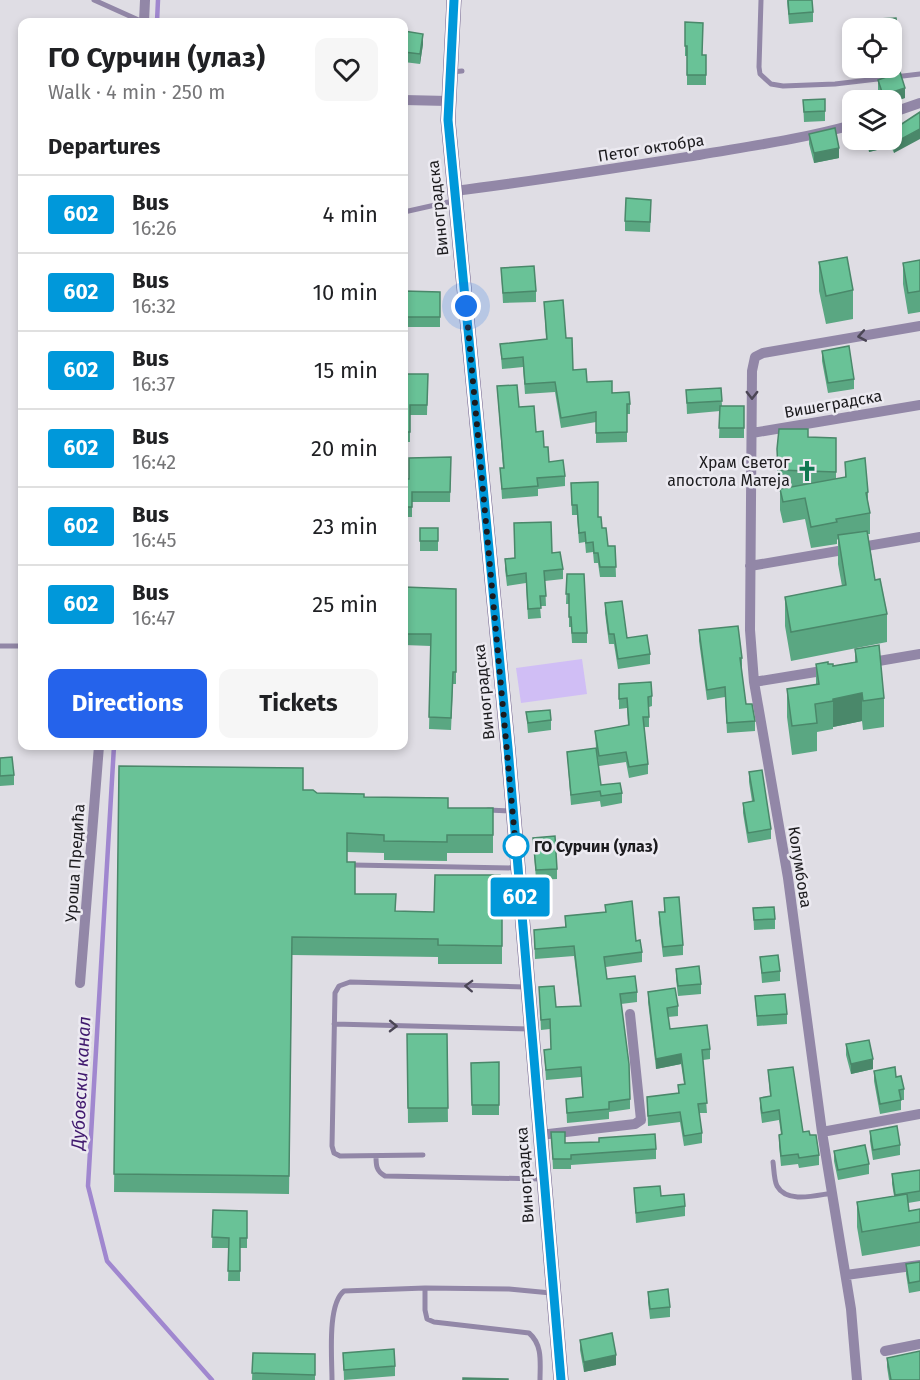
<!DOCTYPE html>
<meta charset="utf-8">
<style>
:root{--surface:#fff;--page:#f6f6f6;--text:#202124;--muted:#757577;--line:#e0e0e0;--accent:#2563eb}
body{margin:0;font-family:"Fira Sans",sans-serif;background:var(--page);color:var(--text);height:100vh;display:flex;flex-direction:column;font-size:22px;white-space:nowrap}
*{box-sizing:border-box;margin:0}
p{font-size:20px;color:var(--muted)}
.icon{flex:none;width:33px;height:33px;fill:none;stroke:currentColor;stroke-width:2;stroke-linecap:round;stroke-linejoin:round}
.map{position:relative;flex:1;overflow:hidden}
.drawer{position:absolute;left:18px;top:18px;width:390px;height:732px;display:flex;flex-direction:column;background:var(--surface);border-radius:12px;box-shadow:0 3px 9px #0003}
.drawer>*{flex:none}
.badge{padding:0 12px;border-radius:4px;font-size:21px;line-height:39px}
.controls{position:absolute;left:842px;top:18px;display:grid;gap:12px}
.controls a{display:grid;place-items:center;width:60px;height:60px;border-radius:12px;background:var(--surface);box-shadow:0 3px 9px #0003;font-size:30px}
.you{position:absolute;width:30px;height:30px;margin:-15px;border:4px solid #fff;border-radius:50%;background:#1a73e8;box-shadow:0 0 0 9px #1a73e833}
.map>.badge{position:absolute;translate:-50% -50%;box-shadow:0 0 0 3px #fff}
h2{padding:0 30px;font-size:22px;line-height:54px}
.round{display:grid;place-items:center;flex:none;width:63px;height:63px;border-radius:12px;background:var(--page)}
.summary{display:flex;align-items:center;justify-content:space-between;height:102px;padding:0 30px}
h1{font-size:28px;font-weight:700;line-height:45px}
.action{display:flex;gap:12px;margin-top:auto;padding:12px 30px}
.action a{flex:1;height:69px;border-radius:12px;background:var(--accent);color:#fff;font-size:24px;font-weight:700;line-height:69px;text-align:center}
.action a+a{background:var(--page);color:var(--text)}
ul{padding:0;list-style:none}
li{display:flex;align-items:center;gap:18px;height:78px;padding:0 30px;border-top:2px solid var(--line)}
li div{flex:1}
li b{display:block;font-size:22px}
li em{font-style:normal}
li .badge{min-width:66px;font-weight:700;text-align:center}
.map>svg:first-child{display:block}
.green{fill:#d0bef5}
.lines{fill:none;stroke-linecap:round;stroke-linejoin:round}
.stream{stroke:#a087cf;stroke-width:4.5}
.lane{stroke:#9287a7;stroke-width:5}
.street{stroke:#9287a7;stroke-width:10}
.secondary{stroke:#6d5e8b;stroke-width:15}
.wall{fill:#5aa782}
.shaded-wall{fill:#4a886a}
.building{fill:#69c297;stroke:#4a886a;stroke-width:1.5}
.oneway{stroke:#4b4655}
.line-casing{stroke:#fff;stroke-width:14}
.line{stroke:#0098da;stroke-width:9}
.walk{stroke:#1c1b1e;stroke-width:6;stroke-dasharray:0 10.8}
.stop-dot{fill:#fff;stroke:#0098da;stroke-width:3}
.labels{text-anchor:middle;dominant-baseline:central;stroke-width:5;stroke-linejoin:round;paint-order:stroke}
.street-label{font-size:16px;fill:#1c1b1e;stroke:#eceaf1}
.poi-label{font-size:16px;fill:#1c1b1e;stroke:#eceaf1;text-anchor:end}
.stop-label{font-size:16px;font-weight:bold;fill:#1c1b1e;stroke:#eceaf1;text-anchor:start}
.water-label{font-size:18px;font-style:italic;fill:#40196e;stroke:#eceaf1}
</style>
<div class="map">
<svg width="920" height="1380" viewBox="0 0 920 1380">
<rect width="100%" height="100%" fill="#dfdde4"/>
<path class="green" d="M582 659 587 694 521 703 516 668Z"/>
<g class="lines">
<path class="stream" d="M157 22 158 0
M114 746 88 1186 107 1261 212 1380"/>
<path class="lane" d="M94 0 143 22
M761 0 759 67 760 74 771 84 783 86 835 84 920 74
M451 72 462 71
M404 212 453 201
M0 646H22
M488 810 512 811
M353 865 516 868
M334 1024 531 1029
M423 1155 340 1156 334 1153 332 1146 335 993 339 986 350 982 525 987
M376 1156C376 1165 376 1171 385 1176L542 1179
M773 1162C774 1169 774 1180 777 1186 787 1204 817 1195 833 1193
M425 1288V1310L427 1319 434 1322 529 1333C543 1345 540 1363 540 1380
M332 1380C332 1358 327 1304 344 1291L425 1288 509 1289 551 1293"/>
<path class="street" d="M144 22 145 0
M404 100 448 101
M891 113 920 103
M454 191C536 181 617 168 699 155 751 146 802 139 852 125
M752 433 920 405
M750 566 920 537
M867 663 920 654
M754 682 828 670
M80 983 99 746
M822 1132 920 1114
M540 1135 635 1124 641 1120 630 1014
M846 1275 920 1265
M885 1351 920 1344
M857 1380 851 1309 822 1132 788 878 754 682 750 630 752 371 755 357 763 353 920 326"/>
<path class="secondary" d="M454 0 448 120 508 748 561 1380"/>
</g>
<path class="wall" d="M787 0 813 12V22L789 24Z
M879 19 897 26 901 39V49L891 50V28H879Z
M685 22 703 55H706V85H687V56H685Z
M404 36 423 44 420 64 404 62Z
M878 80 905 98 891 100H881L878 90Z
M825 99V121L804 122 803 100Z
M920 112 894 153 889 142V140H891V131Z
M809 134 839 158 814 163 809 144Z
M866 140H889V147L869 152Z
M651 210 650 232 625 231V221Z
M920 260V312L908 314 903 284V263Z
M819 262 853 290V319L826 324 819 291Z
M501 268 536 291V302L503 303Z
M404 291 440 292V327H406V324H404Z
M544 302 566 338 573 370 587 382 612 393 630 404V414H627V442L596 443V422L561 428 555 392 525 394 523 367 502 369 500 344 546 339Z
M822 351 854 379V389L828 393 822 361Z
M404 374H428L427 415H410V442H404Z
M497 386 519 407 536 432 544 447 549 462 565 476V486L538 489V496L502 499 500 468H503Z
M721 388 722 406H744V438H719L720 411 687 414 686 390Z
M808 437 836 438V479L845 477V462L868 492V502L870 513V534H868L875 580 887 614V642L791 661 785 626V597L842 586 838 564V539L837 540V544L811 548 805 519 783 523 780 510V490H778L777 449Z
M451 457 450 502H412V517H404V479H409Z
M571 483 598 517 608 546H615L616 577H600L598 563H594L593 552 586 553 585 542 579 543 577 515H572Z
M420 528H438V551H420Z
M552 553 563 569V579L545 581 546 606H540L541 618 528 619 526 583 507 586 505 569V559Z
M567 574 587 633V643H572L571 627H569V604H566Z
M404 587 456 589V684H453L451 730 429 729 431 646 404 645Z
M605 603 627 638 650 654V664L618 669 614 644H609L605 613Z
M699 630 742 658V668H741L746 704 755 721V731L727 733 725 697 707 700 699 641Z
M855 649 884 698V727L863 730 862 721 833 727V729L817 732V751L792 755 787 717V689L816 685V664H828L833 666 855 662Z
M619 684 652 696V706L649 707V727H644L648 764V774L629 778 626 762 599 766 597 752 601 785 622 793V803L601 807 600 801 571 805 567 752 596 748 595 731 628 725 627 708 619 709Z
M526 712 551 720V730L528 733Z
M0 758 14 775V785L0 786Z
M119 766 303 790 317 793 364 797 448 808H493V853H447V861L384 860V853L347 852V862L355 894 396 911 502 917V964H438V957L292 955 289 1194 114 1192Z
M749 772 771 829V839L748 843 743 813V803L752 801 749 782Z
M533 838 557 869V879L536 880Z
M664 898 683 945V955L663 957 659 922V912H664Z
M605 905 636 941 642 952V962L606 967 607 979 637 992V1002L621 1004 630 1099V1109L609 1112V1119L567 1123 566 1099 583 1097 581 1077 546 1080 544 1050 551 1049 550 1029 541 1030 539 987 556 1007 580 1006 574 956 535 959 534 930 565 927V916L605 912Z
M753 908 775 919V929L754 930Z
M760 957 780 971V981L762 983Z
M676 969 701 984V994L678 996 676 979Z
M648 992 678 1006V1016L668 1017 670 1029 710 1049V1059L703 1060 707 1113H699L702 1133V1143L684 1146 680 1122 648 1126 647 1097 678 1093V1085L684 1084 681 1064 656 1069 648 1002Z
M755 996 787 1014V1024L757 1026Z
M407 1034H447L448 1122 408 1123Z
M846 1044 873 1069 851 1074 846 1055Z
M499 1062V1115H472L471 1063Z
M768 1070 803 1132 810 1135 819 1155V1165L799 1168 798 1164 781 1166 779 1145V1135L781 1134 779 1120 762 1123 760 1108V1098L770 1096Z
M874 1071 896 1077 904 1089V1100H901V1110L880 1114 874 1081Z
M870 1131 900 1145V1155L873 1160 870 1141Z
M551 1132 565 1143 656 1149V1159L571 1165V1169H553Z
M834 1151 869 1164V1174L838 1180 834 1161Z
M920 1170V1201L908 1203 909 1211 920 1209V1246L862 1256 857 1227V1202L894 1196 892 1184V1174Z
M634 1188 661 1196 685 1206V1216L636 1223Z
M213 1210 247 1211V1248H240V1281H228L229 1248H212Z
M920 1262V1291L909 1293 906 1274V1264Z
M648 1292 670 1307V1317L650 1319 648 1302Z
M580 1340 616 1365 584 1372 580 1350Z
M253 1353 315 1354V1380H252Z
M343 1353 395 1366V1376L344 1380Z
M887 1358 920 1380H889L887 1367Z"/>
<path class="shaded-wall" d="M423 34V44L420 64V54Z
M905 88V98L891 103V100H883V95Z
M920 129V139L894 153V143Z
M879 140H889V147L869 152V142Z
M839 148V158L814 163V153Z
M862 693V721L833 727V699Z
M681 1054V1064L656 1069V1059Z
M873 1059V1069L851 1074V1064Z
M616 1355V1365L584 1372V1362Z"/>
<path class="building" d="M788 0H812L813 12 789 14Z
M896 18 897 26H900L901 39 891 40V28H879V19Z
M685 22 703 23 702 55H706V75H687V46H685Z
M404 31 423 34 420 54 404 52Z
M900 72 905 88 883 95 878 80Z
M825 99V111L804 112 803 100Z
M920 112V129L894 143 891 136V131Z
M835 128 839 148 814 153 809 134Z
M869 140H879L869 142Z
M626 198 651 200 650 222 625 221Z
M847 257 853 290 826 296 819 262Z
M920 260V291L908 293 903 263Z
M534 266 536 291 503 293 501 268Z
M404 291 440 292V317H406V314H404Z
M563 300 566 338H572L573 370 586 369 587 382 612 381V393L629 392 630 404H627V432L596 433V412L561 418 555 382 525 384 523 357 502 359 500 344 547 339 544 302Z
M849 346 854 379 828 383 822 351Z
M404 374H428L427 405H410V432H404Z
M517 385 519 407 534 406 536 432 543 431 544 447H548L549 462 563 460 565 476 537 478 538 486 502 489 500 468H504L497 386Z
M721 388 722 401 687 403 686 390Z
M720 406H744V428H719Z
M779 429H808V437L836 438V472L778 470 777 449Z
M451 457 450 492H412V507H404V479H409V458Z
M865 458 868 492 866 493 870 513 836 519 837 522 811 527 805 498 783 502 780 489 846 477 845 462Z
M598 482V517H601L602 528H606L608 546H615L616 567H600L598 553H594L593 542 586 543 585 532 579 533 577 505H572L571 483Z
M551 522 552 553 560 552 563 569 544 571 546 596H540L541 608 528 609 526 573 507 576 505 559 515 558 514 523Z
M420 528H438V541H420Z
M867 531 875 580 880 579 887 614 791 632 785 597 846 585 838 535Z
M567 574H584L587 633H572L571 617H569V594H566Z
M404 587 456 589V672H453L451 718 429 717 431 634H404Z
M622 601 627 638 647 635 650 654 618 659 614 634H609L605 603Z
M738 626 742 658H740L746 704H752L755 721 727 723 725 687 707 690 699 630Z
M879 645 884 698 863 701 862 693 833 699V701L815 704 817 723 792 726 787 689 819 684 816 664 828 662V664H833V666L857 662 855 649Z
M651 682 652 696 648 697 649 717H643L648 764 629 767 626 752 599 756 595 731 629 725 627 698 619 699V684Z
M550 710 551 720 528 723 526 712Z
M596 748 601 785 620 783 622 793 601 796 600 791 571 795 567 752Z
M12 757 14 775 0 776V758Z
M119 766 303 768V790H313L317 793 364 794V797L448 798V808H493V835H447V842L384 841V835L347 833V862H355V894H396L395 911 434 912 435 875H500L499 917H502V946L438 945V939L292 937 289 1176 114 1174Z
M762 770 771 829 748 833 743 803 754 801 749 772Z
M555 836 557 869 536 870 533 838Z
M679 897 683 945 663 947 659 912H665L664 898Z
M632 901 636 941 640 940 642 952 604 957 607 979 635 976 637 992 620 994 629 1064 630 1099 609 1102V1109L567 1113 566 1099 583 1097 581 1067 546 1070 544 1050 551 1049 550 1019 541 1020 539 987 554 986 556 1007 581 1006 574 946 535 949 534 930 566 927 565 916 606 912 605 905Z
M774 907 775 919 754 920 753 908Z
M778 955 780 971 762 973 760 957Z
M699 966 701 984 678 986 676 969Z
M675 988 678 1006 667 1008 670 1029 707 1025 710 1049 702 1050 707 1103 698 1104 702 1133 684 1136 680 1112 648 1116 647 1097 679 1093 678 1085 685 1084 681 1054 656 1059 648 992Z
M785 994 787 1014 757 1016 755 996Z
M407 1034H447L448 1108H408Z
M869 1040 873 1059 851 1064 846 1044Z
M499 1062V1105H472L471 1063Z
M793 1067 803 1132 809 1131 810 1135H816L819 1155 799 1158 798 1154 781 1156 779 1135 782 1134 779 1110 762 1113 760 1098 771 1096 768 1070Z
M895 1067 896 1077 901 1076 904 1089 899 1090 901 1100 880 1104 874 1071Z
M897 1126 900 1145 873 1150 870 1131Z
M551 1132H565V1143L599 1142V1138L655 1134 656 1149 571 1155V1159H553Z
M865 1145 869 1164 838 1170 834 1151Z
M920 1170V1191L895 1195 892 1174Z
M660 1186 661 1196 684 1194 685 1206 636 1213 634 1188Z
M907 1194 909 1211 920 1209V1222L862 1232 857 1202Z
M213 1210 247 1211V1238H240V1271H228L229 1238 212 1237Z
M920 1262V1281L909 1283 906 1264Z
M668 1289 670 1307 650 1309 648 1292Z
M612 1333 616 1355 584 1362 580 1340Z
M394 1349 395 1366 344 1370 343 1353Z
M920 1351V1380H891L887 1358Z
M253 1353 315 1354V1375L252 1373Z
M463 1378 508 1379V1380H463Z"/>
<defs><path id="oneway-chevron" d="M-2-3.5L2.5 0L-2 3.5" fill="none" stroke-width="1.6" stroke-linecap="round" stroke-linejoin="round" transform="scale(1.5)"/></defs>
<g class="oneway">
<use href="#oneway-chevron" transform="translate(862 336) rotate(170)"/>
<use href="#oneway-chevron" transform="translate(752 395) rotate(90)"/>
<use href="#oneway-chevron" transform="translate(469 986) rotate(-178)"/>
<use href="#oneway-chevron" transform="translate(393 1026) rotate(1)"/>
</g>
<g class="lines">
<defs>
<path id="line" d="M454 0 448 120 508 748 561 1380"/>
</defs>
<use href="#line" class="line-casing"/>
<use href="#line" class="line"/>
<path class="walk" d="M466 306 516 849V846"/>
</g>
<defs>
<symbol id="church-bare" viewBox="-9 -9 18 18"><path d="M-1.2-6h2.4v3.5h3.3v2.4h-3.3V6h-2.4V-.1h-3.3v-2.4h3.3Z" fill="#117851" stroke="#eceaf1" stroke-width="2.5" paint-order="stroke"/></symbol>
</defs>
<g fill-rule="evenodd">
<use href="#church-bare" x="792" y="456" width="30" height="30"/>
</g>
<circle class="stop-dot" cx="516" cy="846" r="12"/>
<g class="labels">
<g class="street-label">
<text transform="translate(651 148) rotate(-9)">Петог октобра</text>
<text transform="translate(438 208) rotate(-96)">Виноградска</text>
<text transform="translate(833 404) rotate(-10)">Вишеградска</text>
<text transform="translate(484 692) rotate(-96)">Виноградска</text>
<text transform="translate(75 863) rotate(-86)">Уроша Предића</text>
<text transform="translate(800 867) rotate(81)">Колумбова</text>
<text transform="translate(525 1175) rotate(-94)">Виноградска</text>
</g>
<g class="poi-label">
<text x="790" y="462">Храм Светог<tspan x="790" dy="18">апостола Матеја</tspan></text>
</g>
<g class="stop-label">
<text x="534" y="846">ГО Сурчин (улаз)</text>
</g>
<g class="water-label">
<text transform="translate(81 1083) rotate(-87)">Дубовски канал</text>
</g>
</g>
</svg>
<div class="controls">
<a><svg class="icon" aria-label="locate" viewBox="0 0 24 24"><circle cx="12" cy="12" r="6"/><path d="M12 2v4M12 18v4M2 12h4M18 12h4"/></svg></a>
<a><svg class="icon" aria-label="layers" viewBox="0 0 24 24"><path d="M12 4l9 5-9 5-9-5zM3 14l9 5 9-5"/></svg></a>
</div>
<div class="you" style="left:466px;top:306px"></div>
<b class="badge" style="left:520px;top:897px;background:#0098da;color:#fff">602</b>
<section class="drawer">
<div class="summary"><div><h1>ГО Сурчин (улаз)</h1><p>Walk · 4 min · 250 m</p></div><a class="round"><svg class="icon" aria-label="heart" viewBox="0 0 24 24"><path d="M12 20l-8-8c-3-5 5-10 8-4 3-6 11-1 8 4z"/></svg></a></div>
<h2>Departures</h2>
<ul>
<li><span class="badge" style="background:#0098da;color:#fff">602</span><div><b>Bus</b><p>16:26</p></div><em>4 min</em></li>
<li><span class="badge" style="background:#0098da;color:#fff">602</span><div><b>Bus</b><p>16:32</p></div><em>10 min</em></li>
<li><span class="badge" style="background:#0098da;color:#fff">602</span><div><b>Bus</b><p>16:37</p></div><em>15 min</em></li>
<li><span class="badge" style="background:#0098da;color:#fff">602</span><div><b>Bus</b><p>16:42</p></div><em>20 min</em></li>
<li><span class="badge" style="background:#0098da;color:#fff">602</span><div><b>Bus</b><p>16:45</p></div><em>23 min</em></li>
<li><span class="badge" style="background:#0098da;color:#fff">602</span><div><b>Bus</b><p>16:47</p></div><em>25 min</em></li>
</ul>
<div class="action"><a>Directions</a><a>Tickets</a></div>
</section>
</div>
